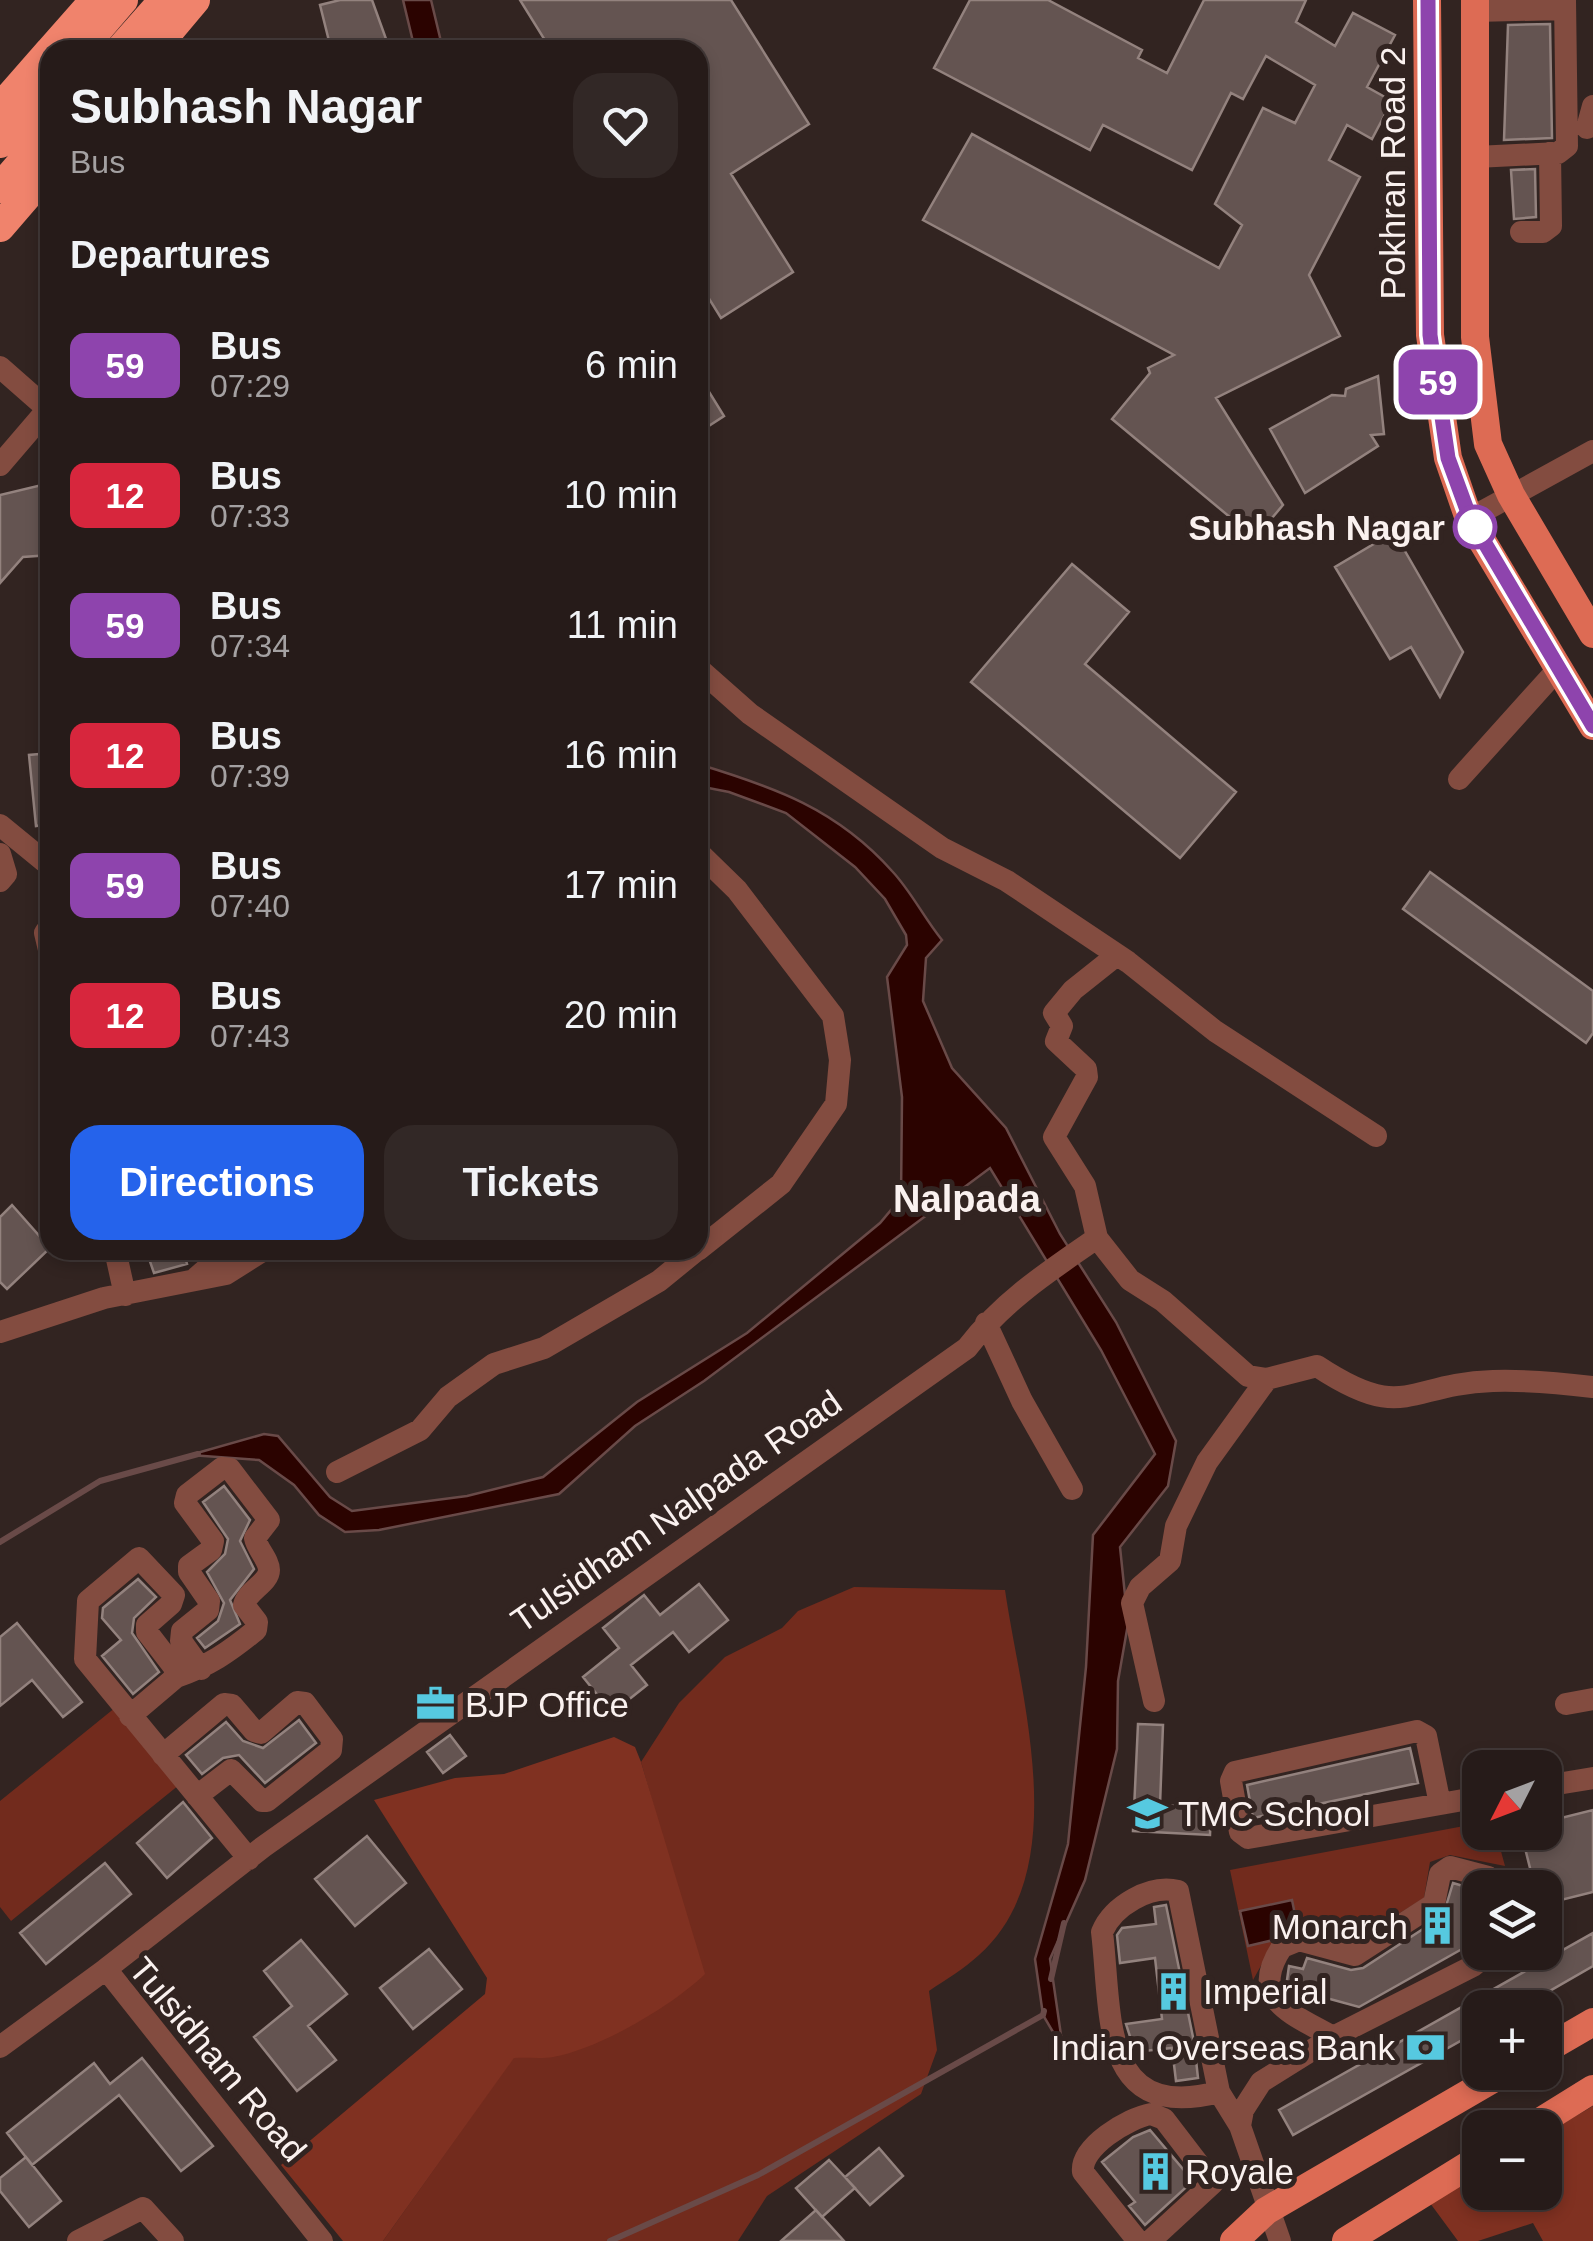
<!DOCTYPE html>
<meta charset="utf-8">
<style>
:root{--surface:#261b19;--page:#322826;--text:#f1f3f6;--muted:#a4a1a2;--line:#423938;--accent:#2563eb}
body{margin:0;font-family:Arial,sans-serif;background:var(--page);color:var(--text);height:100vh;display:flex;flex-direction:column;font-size:38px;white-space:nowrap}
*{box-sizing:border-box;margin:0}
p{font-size:32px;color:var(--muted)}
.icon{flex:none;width:55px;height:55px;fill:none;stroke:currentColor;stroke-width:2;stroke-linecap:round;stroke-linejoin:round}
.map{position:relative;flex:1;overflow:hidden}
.sheet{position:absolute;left:40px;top:40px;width:668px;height:1220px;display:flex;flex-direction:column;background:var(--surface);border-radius:30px;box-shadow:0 5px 15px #0003,0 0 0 2px var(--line)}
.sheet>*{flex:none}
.badge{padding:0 20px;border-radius:15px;font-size:35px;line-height:65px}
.needle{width:65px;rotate:228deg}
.tools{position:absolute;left:1462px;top:1750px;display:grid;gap:20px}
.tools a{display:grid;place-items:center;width:100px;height:100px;border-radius:20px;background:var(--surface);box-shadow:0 5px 15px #0003,0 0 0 2px var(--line);font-size:50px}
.map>.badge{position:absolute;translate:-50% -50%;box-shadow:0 0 0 5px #fff}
h2{padding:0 30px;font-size:38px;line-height:90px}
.round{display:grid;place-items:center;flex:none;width:105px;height:105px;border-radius:30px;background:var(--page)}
.summary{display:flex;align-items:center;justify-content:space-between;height:170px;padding:0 30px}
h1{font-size:48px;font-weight:800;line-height:75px}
.button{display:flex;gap:20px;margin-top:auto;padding:20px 30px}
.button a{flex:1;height:115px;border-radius:30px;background:var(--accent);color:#fff;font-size:40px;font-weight:800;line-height:115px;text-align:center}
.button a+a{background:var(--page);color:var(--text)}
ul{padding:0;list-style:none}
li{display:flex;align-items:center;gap:30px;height:130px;padding:0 30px}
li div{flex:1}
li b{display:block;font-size:38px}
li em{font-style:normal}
li .badge{min-width:110px;font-weight:700;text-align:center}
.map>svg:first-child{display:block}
.green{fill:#722b1d}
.forest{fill:#803121}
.water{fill:#2b0300;stroke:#694a48;stroke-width:2.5}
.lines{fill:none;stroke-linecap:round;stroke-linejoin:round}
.stream{stroke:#694a48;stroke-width:6}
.building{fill:#645451;stroke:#93827e;stroke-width:2.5}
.minor{stroke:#834c40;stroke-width:22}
.major{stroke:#dd6b54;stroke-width:28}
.highway{stroke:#f0836c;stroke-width:30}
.line-casing{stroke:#fff;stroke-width:22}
.line{stroke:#8e44ad;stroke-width:15}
.stop-dot{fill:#fff;stroke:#8e44ad;stroke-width:5}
.labels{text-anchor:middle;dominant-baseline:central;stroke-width:10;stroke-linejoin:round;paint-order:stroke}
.street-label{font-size:35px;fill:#faf1ef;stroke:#322421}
.stop-label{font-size:35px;font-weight:bold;fill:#faf1ef;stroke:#322421;text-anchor:end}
.poi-label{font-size:35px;fill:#faf1ef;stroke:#322421;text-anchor:start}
.neighbourhood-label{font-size:38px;font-weight:bold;fill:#faf1ef;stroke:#322421}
</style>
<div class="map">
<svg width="1593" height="2241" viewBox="0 0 1593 2241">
<rect width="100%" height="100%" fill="#322421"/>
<path class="green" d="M854 1587 1005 1590C1021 1699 1074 1870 979 1955 964 1969 945 1980 929 1991L937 2050 921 2094 767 2196 738 2241H383L514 2057H552L658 1821 641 1762 679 1703 725 1657 782 1628 798 1611Z
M116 1707 179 1785 11 1921 0 1907V1801Z
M1480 1823V1832L1496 1833 1505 1866 1450 1855 1430 1862 1424 1898 1353 1942 1317 1930 1273 1944 1253 1980 1230 1870Z"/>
<path class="forest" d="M614 1737 635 1747 641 1762 705 1974C672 2006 599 2049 553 2057 541 2059 526 2057 514 2058L383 2241H343L281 2165 485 1994 487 1978 374 1800 455 1778 504 1774Z
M1593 2106V2241H1543L1533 2223 1478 2241H1458L1430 2203 1480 2173V2192H1545V2134Z"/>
<path class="water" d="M403 0H431L443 50H415Z
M698 764C774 787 837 809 892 871 911 891 924 918 942 940L926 958 923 1001 952 1068 1006 1128 1060 1234 1116 1322 1176 1441 1168 1486 1120 1547 1128 1624 1118 1681 1117 1749 1085 1880 1050 1959 1063 2049 1043 2015 1035 1959 1068 1844 1086 1667 1093 1535 1155 1454 1101 1350 990 1168 704 1381 635 1426 559 1494 379 1530 345 1532 319 1515 294 1485 259 1460 190 1455 264 1434 278 1436 330 1497 352 1511 467 1496 543 1477 637 1402 747 1333 880 1223 901 1198 902 1097 887 977 907 945 906 935 885 899 855 867 786 813 729 792 698 786Z
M1292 1900 1299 1934 1248 1946 1240 1911Z"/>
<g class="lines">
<path class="stream" d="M0 1542 100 1481 198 1454
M1051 1979 1064 1923
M610 2241 758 2175 1043 2015 1044 2011"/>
</g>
<path class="building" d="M340 0H372L390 50H337L334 40 329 41 320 5Z
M520 0H731L809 124 731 174 793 272 721 318 698 281V50H551Z
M970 0H1048L1142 50 1138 58 1167 73 1204 0H1306L1296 22 1335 46 1353 13 1395 35 1367 87 1392 101 1372 139 1347 125 1329 160 1360 177 1309 275 1340 336 1216 398 1283 505 1255 538 1112 419 1150 373 1148 368 1174 355 923 220 972 134 1219 268 1242 225 1215 204 1263 108 1295 123 1315 85 1266 56 1243 99 1231 93 1192 170 1103 125 1090 150 934 68Z
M1550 24 1552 138 1504 140 1508 25Z
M1535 169 1536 217 1514 219 1511 170Z
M698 374 724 416 698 433Z
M1378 376 1384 434 1371 435 1378 446 1305 493 1270 429 1332 395 1345 396 1346 389Z
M50 483V555L23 557 0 583V495Z
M1394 532 1463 652 1440 697 1411 647 1390 659 1335 567Z
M1072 564 1129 612 1085 664 1236 792 1180 858 971 682Z
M50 753V824L36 826 29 755Z
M1430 872 1593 991V1033L1586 1043 1403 909Z
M12 1205 50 1248 7 1289 0 1282V1217Z
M146 1250H183L187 1264 154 1273Z
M224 1486 250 1520 240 1541 254 1569 230 1600 240 1624 205 1648 197 1638 218 1621 224 1603 207 1572 225 1554 228 1539 203 1502Z
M138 1579 156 1597 134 1618 132 1633 159 1672 133 1694 102 1656 121 1640 102 1618 103 1608Z
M699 1584 728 1620 689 1652 673 1632 631 1665 647 1685 612 1713 583 1677 619 1648 603 1628 644 1595 660 1615Z
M17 1623 82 1702 63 1717 32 1680 0 1706V1637Z
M299 1720 316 1743 265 1783 239 1755 223 1758 202 1774 186 1755 226 1722 243 1741 263 1748Z
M1138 1724 1163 1725 1160 1805 1211 1808 1210 1835 1133 1831Z
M450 1735 466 1756 443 1773 427 1752Z
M1410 1748 1418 1783 1253 1818 1247 1785Z
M183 1802 212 1838 167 1878 137 1843Z
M1593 1810V1892L1545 1904V1888H1535L1521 1832H1545V1822Z
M367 1836 406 1883 355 1926 315 1879Z
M105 1863 131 1894 46 1964 20 1933Z
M1453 1883 1473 1889 1462 1949 1359 2007 1286 1987 1289 1966 1303 1969 1307 1958 1351 1970 1363 1968 1443 1916Z
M1166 1905 1194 2042 1198 2078 1176 2081 1172 2048 1135 2052 1126 2024 1162 2019 1155 1958 1120 1963 1117 1935 1122 1928 1156 1924 1154 1907Z
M1593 1933V1966L1520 2008H1480V2030L1293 2135 1279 2110Z
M301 1940 347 1994 308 2026 336 2060 297 2091 254 2037 292 2006 264 1971Z
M429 1949 462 1989 413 2029 380 1988Z
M142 2058 213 2146 181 2171 119 2095 32 2165 7 2133 94 2063 110 2084Z
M1150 2130 1193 2181 1145 2225 1129 2206 1135 2202 1102 2162 1133 2137Z
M879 2148 903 2176 870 2205 845 2177Z
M26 2157 61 2201 29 2227 0 2191V2178Z
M829 2160 855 2188 822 2217 796 2188Z
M816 2210 844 2241H781Z"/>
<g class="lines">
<path class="minor" d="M1475 11 1565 9
M1587 128 1593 106
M1476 157 1558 153 1567 146 1565 0
M1521 232H1543L1551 226 1550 153
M0 367 50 411
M0 465 48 409
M1469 519 1593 451
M698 668 750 714 942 848 1007 881 1128 962 1215 1031 1376 1136
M1459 779 1558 669
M0 825 50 866
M698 852 737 890 833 1016 840 1060 836 1104 781 1184 698 1250
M0 854 6 874 0 881
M50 926 45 933 50 954
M1117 955 1073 990 1054 1013 1062 1026 1056 1041 1086 1069 1087 1077 1054 1137 1085 1186 1097 1238 1130 1280 1163 1301 1248 1376 1267 1379
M115 1250 125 1295
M197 1277 228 1250
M986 1323 1022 1401 1072 1489
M0 1332 104 1298 226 1274 264 1250
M337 1472 420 1430 448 1397 494 1364 544 1348 659 1281 697 1250
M176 1677C209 1666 229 1652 256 1630L257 1622 244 1605C247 1591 269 1583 269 1570 269 1560 257 1549 255 1538L269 1520 230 1469 222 1468 187 1495 185 1503 213 1541 211 1550 189 1566V1572L209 1601 208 1610 182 1631 181 1641 201 1669
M1154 1701 1132 1603 1140 1587 1170 1561 1176 1526 1207 1462 1267 1379 1317 1366C1405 1424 1406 1384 1493 1381 1526 1380 1560 1383 1593 1387
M1566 1704 1593 1699
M130 1716 176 1677 174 1667 147 1632V1625L171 1604 174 1595 139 1558 88 1601 85 1659 249 1859
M163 1755 224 1704 232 1705 254 1731 261 1733 297 1702 305 1703 332 1739 331 1750 267 1801H262L231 1770 197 1796
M1545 1786 1593 1778
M1440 1804 1426 1736 1417 1731 1235 1772 1231 1781 1240 1832 1248 1838 1480 1797
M106 1969 263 1847 967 1348C1003 1301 1049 1271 1097 1238
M1333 2037C1293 2014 1247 2000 1282 1947L1299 1940 1355 1955 1434 1904 1440 1874 1450 1867 1488 1877 1499 1888
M0 2047 106 1969 322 2241
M1219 2092C1099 2123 1112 2015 1102 1932 1113 1906 1150 1884 1178 1891L1219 2092 1240 2126 1280 2241
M1240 2126 1243 2110 1261 2082 1333 2037 1473 1966 1490 1952
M78 2241 143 2208 173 2241
M1138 2241 1083 2172C1080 2147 1128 2118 1151 2114L1164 2119 1213 2183 1150 2241"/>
<path class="major" d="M1427 0 1430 335 1448 458 1469 519 1593 726
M1475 0V337L1488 444 1511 495 1593 634
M1545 2050 1593 2022
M1530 2128 1593 2089
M1234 2241 1266 2211 1505 2072
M1346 2241 1480 2158"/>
<path class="highway" d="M51 50 95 0
M80 50 123 0
M120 50 164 0
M153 50 195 0
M0 108 50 51
M0 143 50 85
M0 188 50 130
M0 227 50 169"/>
</g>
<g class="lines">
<defs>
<path id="line" d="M1428 0 1430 335 1448 458 1470 518 1593 726"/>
</defs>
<use href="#line" class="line-casing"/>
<use href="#line" class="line"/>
</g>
<defs>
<symbol id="office-bare" viewBox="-9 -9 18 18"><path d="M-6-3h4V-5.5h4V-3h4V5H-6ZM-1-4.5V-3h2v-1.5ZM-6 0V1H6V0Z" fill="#56c9e0" stroke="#322421" stroke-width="2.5" paint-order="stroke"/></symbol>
<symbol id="school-bare" viewBox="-9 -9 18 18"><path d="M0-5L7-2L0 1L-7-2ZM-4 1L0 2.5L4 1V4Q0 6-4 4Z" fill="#56c9e0" stroke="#322421" stroke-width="2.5" paint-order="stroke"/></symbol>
<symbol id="building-bare" viewBox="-9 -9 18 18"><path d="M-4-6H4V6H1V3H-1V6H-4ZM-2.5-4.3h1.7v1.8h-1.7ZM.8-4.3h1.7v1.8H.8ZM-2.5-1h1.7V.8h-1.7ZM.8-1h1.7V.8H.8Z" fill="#56c9e0" stroke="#322421" stroke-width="2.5" paint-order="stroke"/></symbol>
<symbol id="bank-bare" viewBox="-9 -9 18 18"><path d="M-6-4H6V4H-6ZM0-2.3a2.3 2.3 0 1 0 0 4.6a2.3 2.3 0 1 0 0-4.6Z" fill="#56c9e0" stroke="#322421" stroke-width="2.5" paint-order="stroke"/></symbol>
</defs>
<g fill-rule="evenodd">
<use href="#office-bare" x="408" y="1676" width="55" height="55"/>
<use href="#school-bare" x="1120" y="1786" width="55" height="55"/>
<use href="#building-bare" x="1410" y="1898" width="55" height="55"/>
<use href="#building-bare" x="1146" y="1964" width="55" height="55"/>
<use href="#bank-bare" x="1398" y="2020" width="55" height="55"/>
<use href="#building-bare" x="1128" y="2144" width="55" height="55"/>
</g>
<circle class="stop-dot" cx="1475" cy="527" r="20"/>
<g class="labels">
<g class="street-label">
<text transform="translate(1392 173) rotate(-90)">Pokhran Road 2</text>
<text transform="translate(676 1511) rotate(-35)">Tulsidham Nalpada Road</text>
<text transform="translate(218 2059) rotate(50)">Tulsidham Road</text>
</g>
<g class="stop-label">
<text x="1445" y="527">Subhash Nagar</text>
</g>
<g class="poi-label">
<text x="465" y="1704">BJP Office</text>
<text x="1178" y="1813">TMC School</text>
<text x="1408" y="1926" text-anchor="end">Monarch</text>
<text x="1203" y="1991">Imperial</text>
<text x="1395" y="2047" text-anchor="end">Indian Overseas Bank</text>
<text x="1185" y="2171">Royale</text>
</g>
<g class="neighbourhood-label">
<text x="967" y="1199">Nalpada</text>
</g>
</g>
</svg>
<div class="tools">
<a><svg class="needle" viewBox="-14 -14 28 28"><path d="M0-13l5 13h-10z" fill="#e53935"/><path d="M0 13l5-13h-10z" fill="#a4a1a2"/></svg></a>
<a><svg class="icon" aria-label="layers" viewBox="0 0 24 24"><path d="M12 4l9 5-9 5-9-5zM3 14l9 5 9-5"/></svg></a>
<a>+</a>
<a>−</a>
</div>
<b class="badge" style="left:1438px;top:382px;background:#8e44ad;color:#fff">59</b>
<section class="sheet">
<div class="summary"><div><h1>Subhash Nagar</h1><p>Bus</p></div><a class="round"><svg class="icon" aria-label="heart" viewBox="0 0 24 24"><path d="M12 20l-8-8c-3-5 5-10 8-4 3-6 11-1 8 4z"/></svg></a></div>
<h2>Departures</h2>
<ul>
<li><span class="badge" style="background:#8e44ad;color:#fff">59</span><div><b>Bus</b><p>07:29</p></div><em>6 min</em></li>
<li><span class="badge" style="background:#d7263d;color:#fff">12</span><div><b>Bus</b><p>07:33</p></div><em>10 min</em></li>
<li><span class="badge" style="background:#8e44ad;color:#fff">59</span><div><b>Bus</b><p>07:34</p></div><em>11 min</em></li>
<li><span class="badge" style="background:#d7263d;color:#fff">12</span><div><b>Bus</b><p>07:39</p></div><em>16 min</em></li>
<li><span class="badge" style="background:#8e44ad;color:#fff">59</span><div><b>Bus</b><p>07:40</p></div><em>17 min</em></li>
<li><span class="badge" style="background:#d7263d;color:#fff">12</span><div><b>Bus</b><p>07:43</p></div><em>20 min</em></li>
</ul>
<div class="button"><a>Directions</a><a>Tickets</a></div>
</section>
</div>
